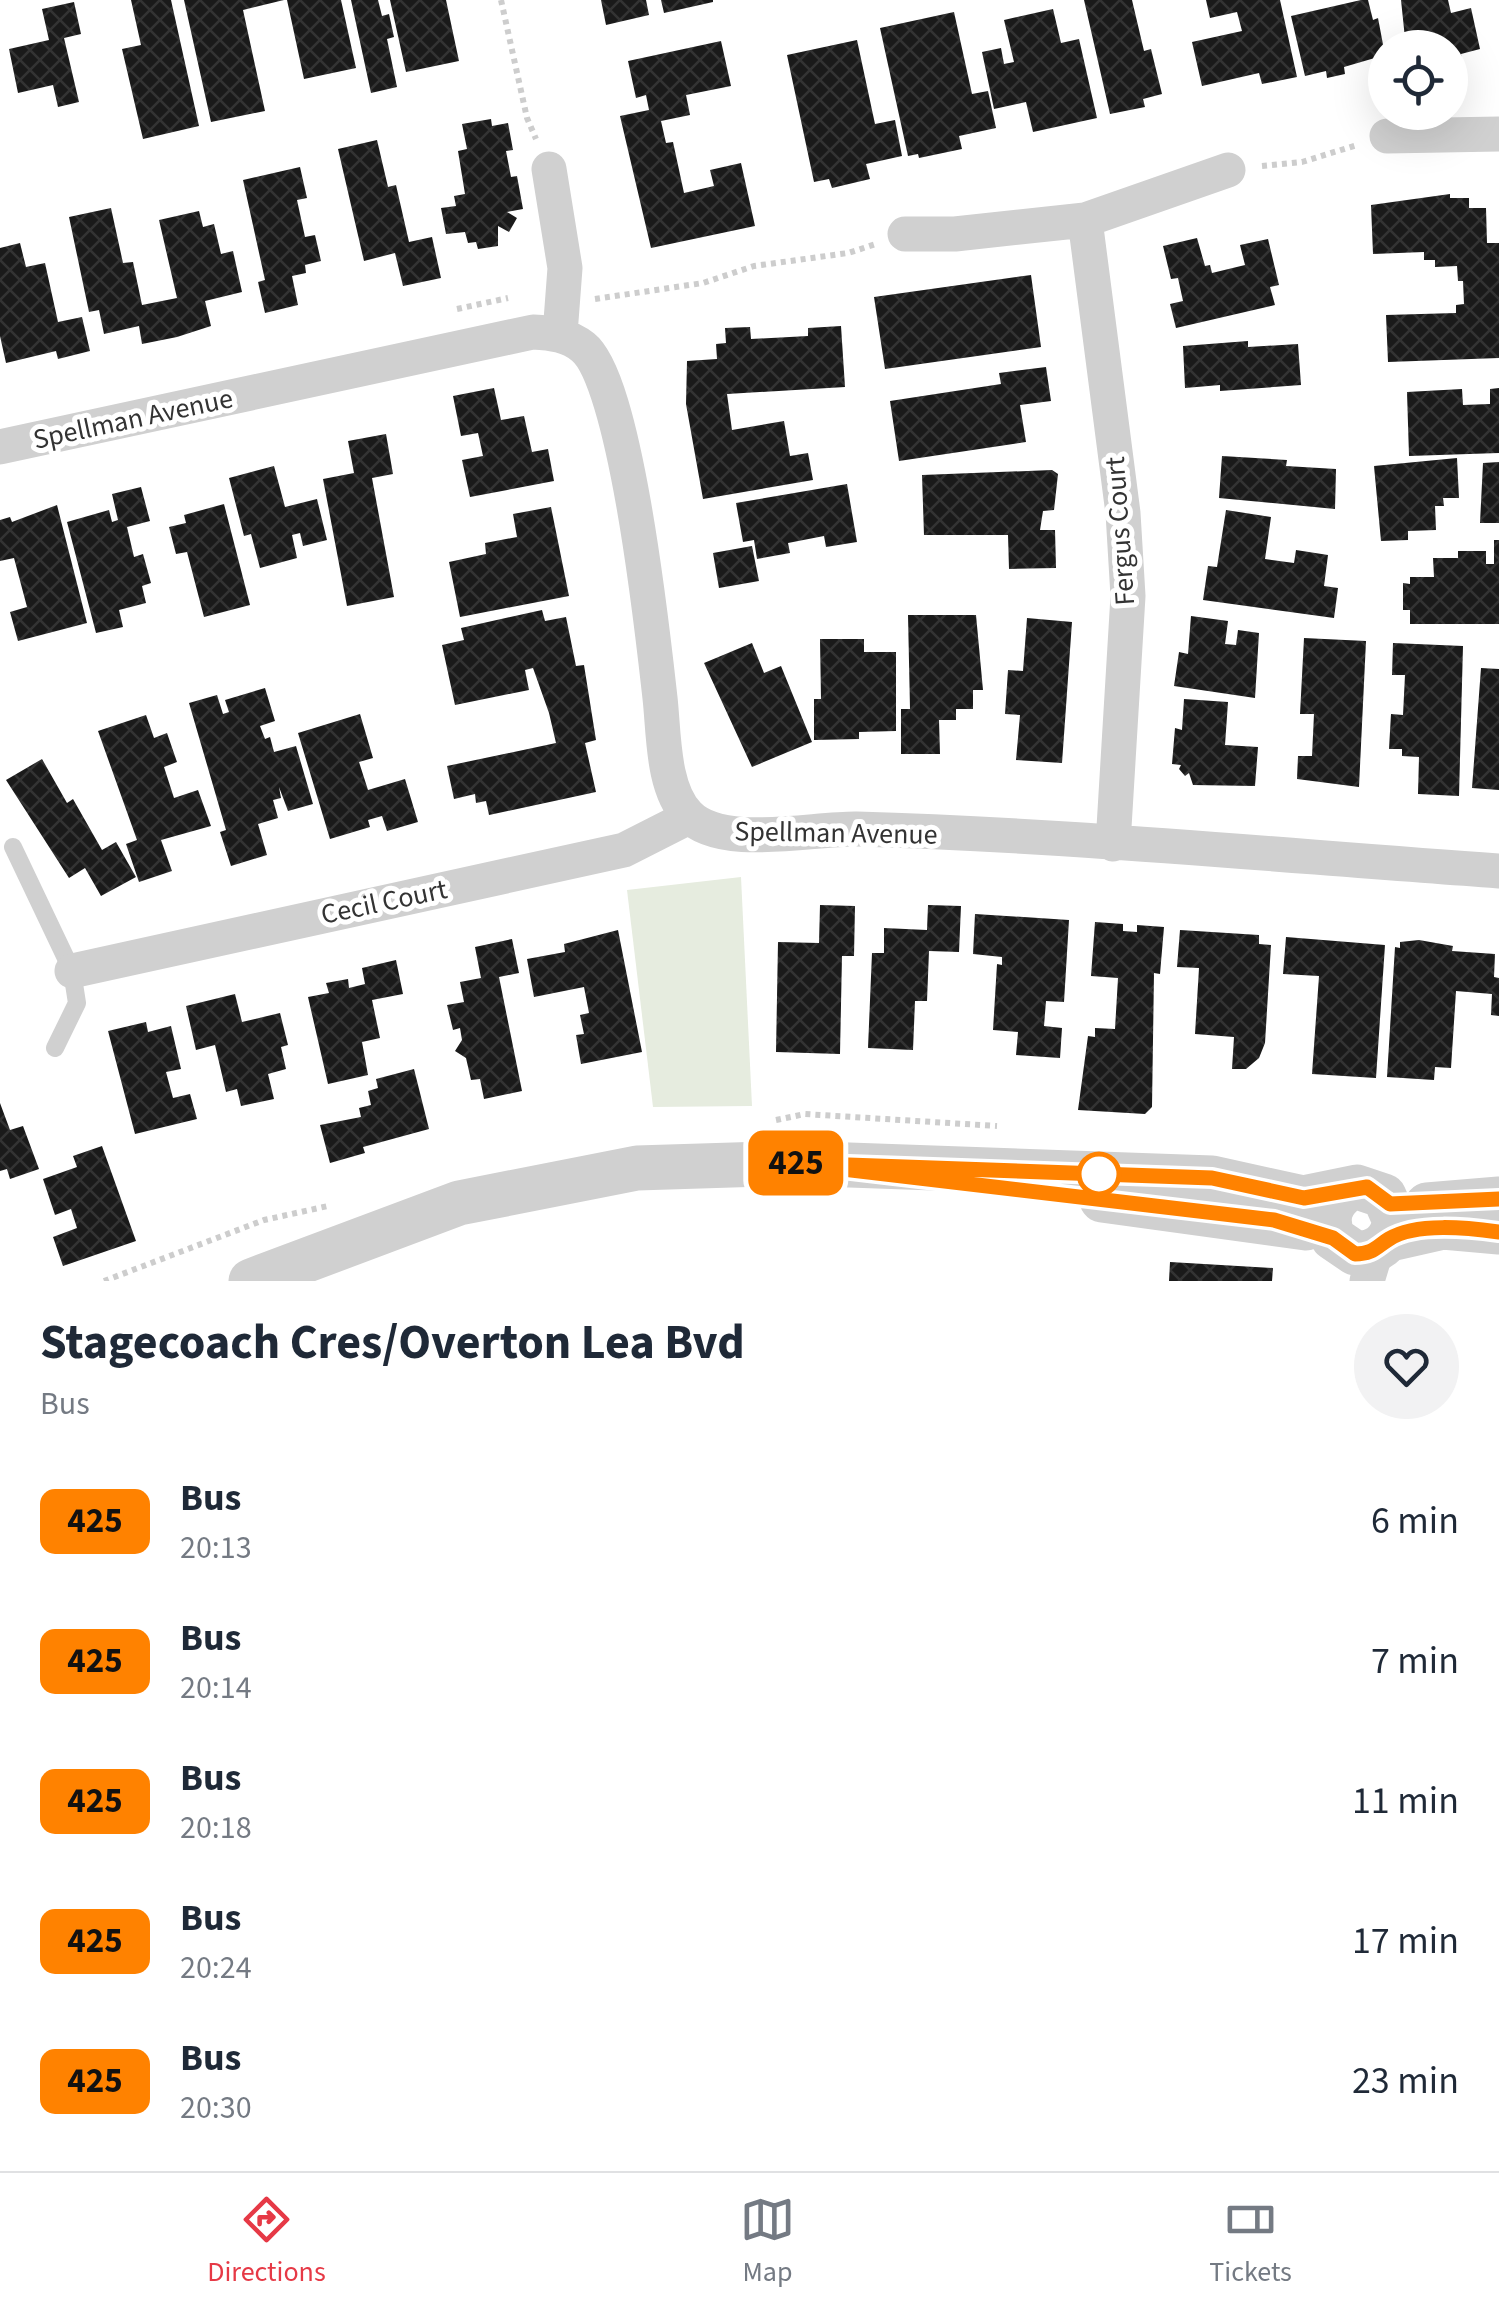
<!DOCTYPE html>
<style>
:root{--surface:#fff;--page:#f2f2f3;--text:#1f2937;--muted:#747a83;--line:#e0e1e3;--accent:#e63946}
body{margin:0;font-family:"Source Sans 3",sans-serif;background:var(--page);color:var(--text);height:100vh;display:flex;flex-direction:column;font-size:38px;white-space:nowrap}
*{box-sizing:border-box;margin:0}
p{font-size:32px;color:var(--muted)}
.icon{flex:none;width:55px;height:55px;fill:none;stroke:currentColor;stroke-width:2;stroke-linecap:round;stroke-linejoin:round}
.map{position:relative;height:1281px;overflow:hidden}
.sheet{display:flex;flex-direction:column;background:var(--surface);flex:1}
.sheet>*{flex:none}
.badge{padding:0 20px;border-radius:15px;font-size:35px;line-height:65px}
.buttons{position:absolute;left:1368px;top:30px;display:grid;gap:20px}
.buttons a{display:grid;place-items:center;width:100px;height:100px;border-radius:50%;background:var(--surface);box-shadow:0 10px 40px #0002;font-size:50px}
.map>.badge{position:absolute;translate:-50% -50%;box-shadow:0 0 0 5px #fff}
.round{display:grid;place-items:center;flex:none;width:105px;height:105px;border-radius:52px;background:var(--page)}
.summary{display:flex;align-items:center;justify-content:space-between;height:170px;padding:0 40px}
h1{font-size:48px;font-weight:700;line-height:75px}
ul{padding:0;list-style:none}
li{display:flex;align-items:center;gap:30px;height:140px;padding:0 40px}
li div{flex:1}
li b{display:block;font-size:38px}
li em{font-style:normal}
li .badge{min-width:110px;font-weight:700;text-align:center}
.tabs{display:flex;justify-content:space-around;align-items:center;height:140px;border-top:2px solid var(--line);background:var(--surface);font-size:28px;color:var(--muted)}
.tabs a{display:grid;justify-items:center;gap:5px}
.tabs .selected{color:var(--accent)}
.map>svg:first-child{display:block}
.grass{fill:#e6ecdf}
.building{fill:url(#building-cross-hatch)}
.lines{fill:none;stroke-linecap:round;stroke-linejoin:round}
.path{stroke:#cdcdcd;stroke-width:6;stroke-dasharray:5 5;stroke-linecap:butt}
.service{stroke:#d0d0d0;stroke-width:18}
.minor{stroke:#d0d0d0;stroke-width:35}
.tertiary{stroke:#d0d0d0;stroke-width:45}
.line-casing{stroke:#fff;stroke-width:22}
.line{stroke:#ff8200;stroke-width:15}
.stop-dot{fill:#fff;stroke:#ff8200;stroke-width:5}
.labels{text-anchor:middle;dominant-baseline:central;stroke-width:10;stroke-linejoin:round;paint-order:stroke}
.street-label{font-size:28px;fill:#333;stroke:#fff}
</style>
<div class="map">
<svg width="1499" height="1281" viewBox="0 0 1499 1281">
<defs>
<pattern id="building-cross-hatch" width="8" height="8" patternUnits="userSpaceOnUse" patternTransform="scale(2.5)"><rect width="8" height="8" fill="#1a1a1a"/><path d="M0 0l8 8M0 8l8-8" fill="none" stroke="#333"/></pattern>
</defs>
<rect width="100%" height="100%" fill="#fff"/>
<path class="grass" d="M741 877 752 1106 653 1107 627 890Z"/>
<path class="building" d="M131 0H171L199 126 143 139 122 49 141 45Z
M184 0H284L243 10 265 111 211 122Z
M287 0H341L356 68 304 79Z
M351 0H378L382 16 389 14 394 37 387 39 397 87 371 93Z
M390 0H446L459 61 406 72Z
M601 0H646L649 15 606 25Z
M661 0H713V2L664 13Z
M1084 0H1132L1144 51 1151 49 1162 94 1143 99 1145 107 1110 114Z
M1206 0H1280L1297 77 1262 84 1259 73 1202 86 1192 42 1242 31 1237 12 1210 18Z
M1361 0H1368L1373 20 1378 18 1385 55 1344 67 1345 74 1327 78 1326 71 1305 76 1291 16Z
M1401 0H1448L1451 13 1471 8 1480 49 1461 54 1462 61 1450 64V48H1406Z
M74 2 81 34 64 38 79 102 58 107 53 85 18 93 9 49 49 40 42 9Z
M1053 9 1061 43 1079 39 1097 118 1033 132 1026 102 994 109 982 52 1001 48 1004 64 1014 62 1004 20Z
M954 12 972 94 988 91 996 128 959 136 962 149 919 158 918 154 908 156 880 28Z
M857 40 875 124 895 120 902 156 866 164 870 179 832 188 829 179 814 182 787 55Z
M721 41 731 86 686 95 690 115 661 121 666 143 673 142 684 193 714 186 710 170 741 163 755 226 651 248 620 116 649 110 646 95 636 98 628 61Z
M491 119 492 126 508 123 513 150 506 151 511 177 517 176 523 209 507 212 517 218 509 232 498 226V246L478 249 476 242 468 243 465 232 446 234 441 208 456 206 454 196 465 194 458 151 467 149 462 124Z
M377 140 388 187 396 185 409 242 432 237 441 278 403 286 395 253 364 261 338 149Z
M300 167 307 198 297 200 305 237 315 235 321 261 305 265 306 273 292 276 298 305 265 313 258 282 265 280 243 180Z
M1450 194V198H1469V208H1486L1487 243H1499V358L1388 362 1386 315 1456 313V305L1464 304 1463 281H1458L1457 266 1435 267V260H1424V252L1373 254 1371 205Z
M111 208 123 263 133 262 142 305 177 298 159 220 199 211 203 227 214 224 221 254 233 251 242 292 205 301 211 326 177 337 142 344 139 326 104 334 99 310 89 312 69 217Z
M1197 238 1205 266 1210 265 1212 273 1245 265 1240 245 1268 239 1279 285 1270 287 1275 305 1176 328 1170 304 1183 301 1178 278 1171 279 1163 246Z
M20 243 26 267 45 263 58 322 82 317 90 351 58 359 56 351 6 363 0 336V248Z
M1031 275 1041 347 885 369 874 297Z
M841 326 845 387 727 394 732 430 784 421 790 456 808 453 813 480 703 499 686 404 687 361 717 359 716 344 726 343 725 328 750 327 751 339 808 336V328Z
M1248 341V347L1298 344 1301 385 1220 391V385L1185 388 1183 346Z
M1046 367 1051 401 1020 405 1026 442 899 461 890 401 1001 384 999 373Z
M494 388 501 420 524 416 532 452 548 449 554 481 470 497 462 460 483 456 478 433 461 436 453 396Z
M1499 388V453L1409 456 1407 392 1462 389 1463 405 1490 404V389Z
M386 434 393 474 372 478 394 597 347 606 323 479 354 473 348 441Z
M1222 456 1287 460 1286 466 1336 469 1335 509 1219 498Z
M1457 458 1459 498H1443L1444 506H1435L1436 530 1408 531V540L1381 541 1374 466Z
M1499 462V523H1480L1483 463Z
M274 466 285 507 317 499 327 540 303 546 300 533 292 535 297 558 260 568 251 534 244 536 229 478Z
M1052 470 1058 474 1054 510 1043 511 1040 530H1055L1056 568 1009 569 1008 535H924L922 475Z
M847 484 857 542 826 547 824 536 788 543 790 553 757 559 754 540 743 542 736 503Z
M141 487 150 521 127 527 134 557 143 554 151 583 142 586 146 603 119 610 123 627 96 633 67 522 109 510 112 522 118 520 112 494Z
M224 504 250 605 204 617 187 552 176 554 169 527 186 523 184 515Z
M57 505 87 623 18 641 10 612 27 607 14 558 0 561V520L10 517 12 522Z
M551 507 569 596 460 617 449 562 486 554 485 543 517 537 513 514Z
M1226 510 1271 517 1265 559 1294 563 1296 550 1328 555 1324 586 1338 588 1334 618 1203 600 1208 566 1217 567Z
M1494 540H1499V624H1410V610H1403V583L1410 584V577H1434L1433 558H1458V551H1486V564H1494Z
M752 546 759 581 719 588 713 553Z
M542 610 545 621 566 617 576 666 584 665 596 740 585 743 596 792 489 815 486 801 476 803 475 794 454 799 447 766 556 743 549 713 533 668 525 670 529 690 455 705 442 645 464 640 461 628Z
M908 615H976L983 690H973V709H956V720H939L940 754H901V709H910Z
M1191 616 1228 621 1225 644 1236 645 1238 630 1259 633 1255 698 1174 686 1179 652 1188 654Z
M1027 618 1072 622 1062 763 1016 760 1020 715 1005 714 1008 670 1023 671Z
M1304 638 1366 641 1359 787 1297 779 1298 756H1312L1314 714H1300Z
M820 639H864V652H896V731L859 732V739L814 740V699H821Z
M752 643 764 673 781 666 812 742 752 767 704 663Z
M1393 643 1463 646 1459 796 1418 794 1419 757 1402 756V749H1389L1391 714 1403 715 1405 675H1392Z
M1481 668 1499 669V790L1472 788Z
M265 688 275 721 260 726 265 739 270 737 274 752 296 746 313 804 288 811 279 787 281 798 273 800 278 818 258 824 267 855 231 866 220 832 226 830 189 703 217 695 223 714 229 712 225 700Z
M1184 699 1228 702 1225 745 1258 747 1255 786 1193 785 1189 773 1185 776 1179 769 1181 765 1172 764 1175 728 1182 730Z
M360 714 373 758 359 762 368 790 405 779 418 822 387 831 382 816 368 820 370 827 330 839 298 733Z
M146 715 154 738 167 733 177 762 164 767 174 798 198 790 211 826 161 840 172 871 139 882 126 844 137 840 98 731Z
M42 759 67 803 73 799 102 850 116 842 136 877 101 896 85 868 69 878 6 780Z
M820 905 855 906 854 956H842L840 1054 776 1052 778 942 819 943Z
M928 905 961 906 959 952 929 951 927 1001H915L913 1050 868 1048 872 953H884V928L927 930Z
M975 914 1069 920 1064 1002 1046 1001 1044 1026 1062 1028 1060 1058 1016 1055 1018 1032 993 1030 997 964 1002 965V957L973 954Z
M1095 922 1123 924V931L1137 932V925L1164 927 1160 974 1154 973 1152 1107 1145 1114 1078 1110 1088 1036 1095 1037V1028L1115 1029 1118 978 1091 976Z
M618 930 642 1052 581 1064 576 1035 584 1034 580 1015 589 1013 584 987 534 997 527 959 565 952 564 944Z
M1180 930 1259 935V944L1271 945 1265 1043 1259 1058 1246 1069H1232L1234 1037 1195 1034 1199 968 1177 967Z
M1286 937 1385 945 1376 1078 1312 1074 1319 976 1283 974Z
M512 939 519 973 499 977 522 1091 484 1099 480 1079 471 1080 466 1058 455 1051 462 1040 460 1028 453 1030 447 1005 464 1002 460 982 481 978 475 947Z
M1419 940 1453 946 1452 951 1495 954 1494 977 1499 978V1016L1491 1015 1492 994 1456 991 1451 1068 1435 1067 1434 1080 1387 1077 1395 947 1400 948V942Z
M396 960 403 994 372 1000 380 1038 362 1042 368 1075 328 1084 308 997 329 993 326 983 348 979 349 988 365 984 362 968Z
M235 994 242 1022 280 1013 288 1045 281 1047 286 1069 268 1074 274 1099 241 1106 237 1089 226 1092 215 1045 196 1050 186 1006Z
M146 1022 148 1032 171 1026 181 1069 166 1072 173 1098 190 1094 197 1119 135 1134 108 1031Z
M414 1069 429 1129 363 1147 365 1153 330 1163 320 1125 361 1117 359 1108 371 1105 368 1091 378 1088 376 1079Z
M0 1103 10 1130 23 1126 39 1169 10 1179 7 1169 0 1171Z
M102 1146 136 1241 63 1266 53 1237 77 1228 71 1209 55 1215 43 1179 77 1167 73 1156Z
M1170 1262 1273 1268 1272 1281H1169Z"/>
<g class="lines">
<path class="path" d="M501 0 527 118 536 139
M1262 166 1302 162 1357 145
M595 299 703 283 754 266 848 253 876 244
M457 309 508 298
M776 1120 805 1114 997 1126
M104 1281 264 1220 328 1206"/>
<path class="service" d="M13 847 72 971 77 1003 55 1048"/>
<path class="minor" d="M1387 136 1499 134
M549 169 565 268 560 334
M1085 220 1123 513 1128 596 1113 844
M905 234H955L1085 220 1228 170
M0 447 533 332C552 333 568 335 583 347 626 381 653 636 660 698 664 733 662 788 688 815 721 850 812 828 857 829 1071 835 1285 856 1499 871
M72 971 624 850 689 817
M1367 1281 1376 1251"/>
<path class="tertiary" d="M1102 1200 1306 1228
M1427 1205 1499 1199
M1390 1239 1443 1227 1499 1232
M251 1281 459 1203 637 1168 793 1163 1212 1178 1303 1198 1357 1187 1384 1196 1395 1221C1391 1243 1377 1254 1355 1253L1333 1238C1325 1217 1330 1203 1347 1190"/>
</g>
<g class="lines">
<defs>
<path id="line" d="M1499 1199 1390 1204 1367 1187 1304 1198 1212 1178 792 1163 1274 1220 1333 1238 1355 1254C1373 1254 1376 1247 1389 1239 1416 1222 1469 1228 1499 1232"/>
</defs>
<use href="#line" class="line-casing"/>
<use href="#line" class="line"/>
</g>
<circle class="stop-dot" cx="1099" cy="1174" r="20"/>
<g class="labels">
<g class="street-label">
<text transform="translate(133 419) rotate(-12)">Spellman Avenue</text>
<text transform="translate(1120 531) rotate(-94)">Fergus Court</text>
<text transform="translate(836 833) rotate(1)">Spellman Avenue</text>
<text transform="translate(384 902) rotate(-12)">Cecil Court</text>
</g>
</g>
</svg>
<div class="buttons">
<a><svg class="icon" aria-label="locate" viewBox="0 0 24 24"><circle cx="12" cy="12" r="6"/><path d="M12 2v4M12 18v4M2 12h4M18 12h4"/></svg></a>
</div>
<b class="badge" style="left:796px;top:1163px;background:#ff8200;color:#111">425</b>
</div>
<section class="sheet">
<div class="summary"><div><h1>Stagecoach Cres/Overton Lea Bvd</h1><p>Bus</p></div><a class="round"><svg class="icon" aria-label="heart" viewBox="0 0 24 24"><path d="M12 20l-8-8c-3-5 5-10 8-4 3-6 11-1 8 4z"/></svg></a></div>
<ul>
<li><span class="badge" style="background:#ff8200;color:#111">425</span><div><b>Bus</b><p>20:13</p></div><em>6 min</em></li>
<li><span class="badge" style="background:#ff8200;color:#111">425</span><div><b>Bus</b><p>20:14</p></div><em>7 min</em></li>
<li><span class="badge" style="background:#ff8200;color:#111">425</span><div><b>Bus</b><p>20:18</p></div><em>11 min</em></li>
<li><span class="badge" style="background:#ff8200;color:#111">425</span><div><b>Bus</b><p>20:24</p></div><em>17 min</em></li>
<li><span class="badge" style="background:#ff8200;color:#111">425</span><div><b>Bus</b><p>20:30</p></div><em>23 min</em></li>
</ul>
</section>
<nav class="tabs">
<a class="selected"><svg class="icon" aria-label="directions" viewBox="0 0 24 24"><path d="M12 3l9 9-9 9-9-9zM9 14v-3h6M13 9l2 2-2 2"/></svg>Directions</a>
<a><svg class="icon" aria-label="map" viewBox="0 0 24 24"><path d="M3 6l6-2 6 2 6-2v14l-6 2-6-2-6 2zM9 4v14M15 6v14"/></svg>Map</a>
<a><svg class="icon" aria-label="tickets" viewBox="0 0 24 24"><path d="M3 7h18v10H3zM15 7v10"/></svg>Tickets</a>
</nav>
